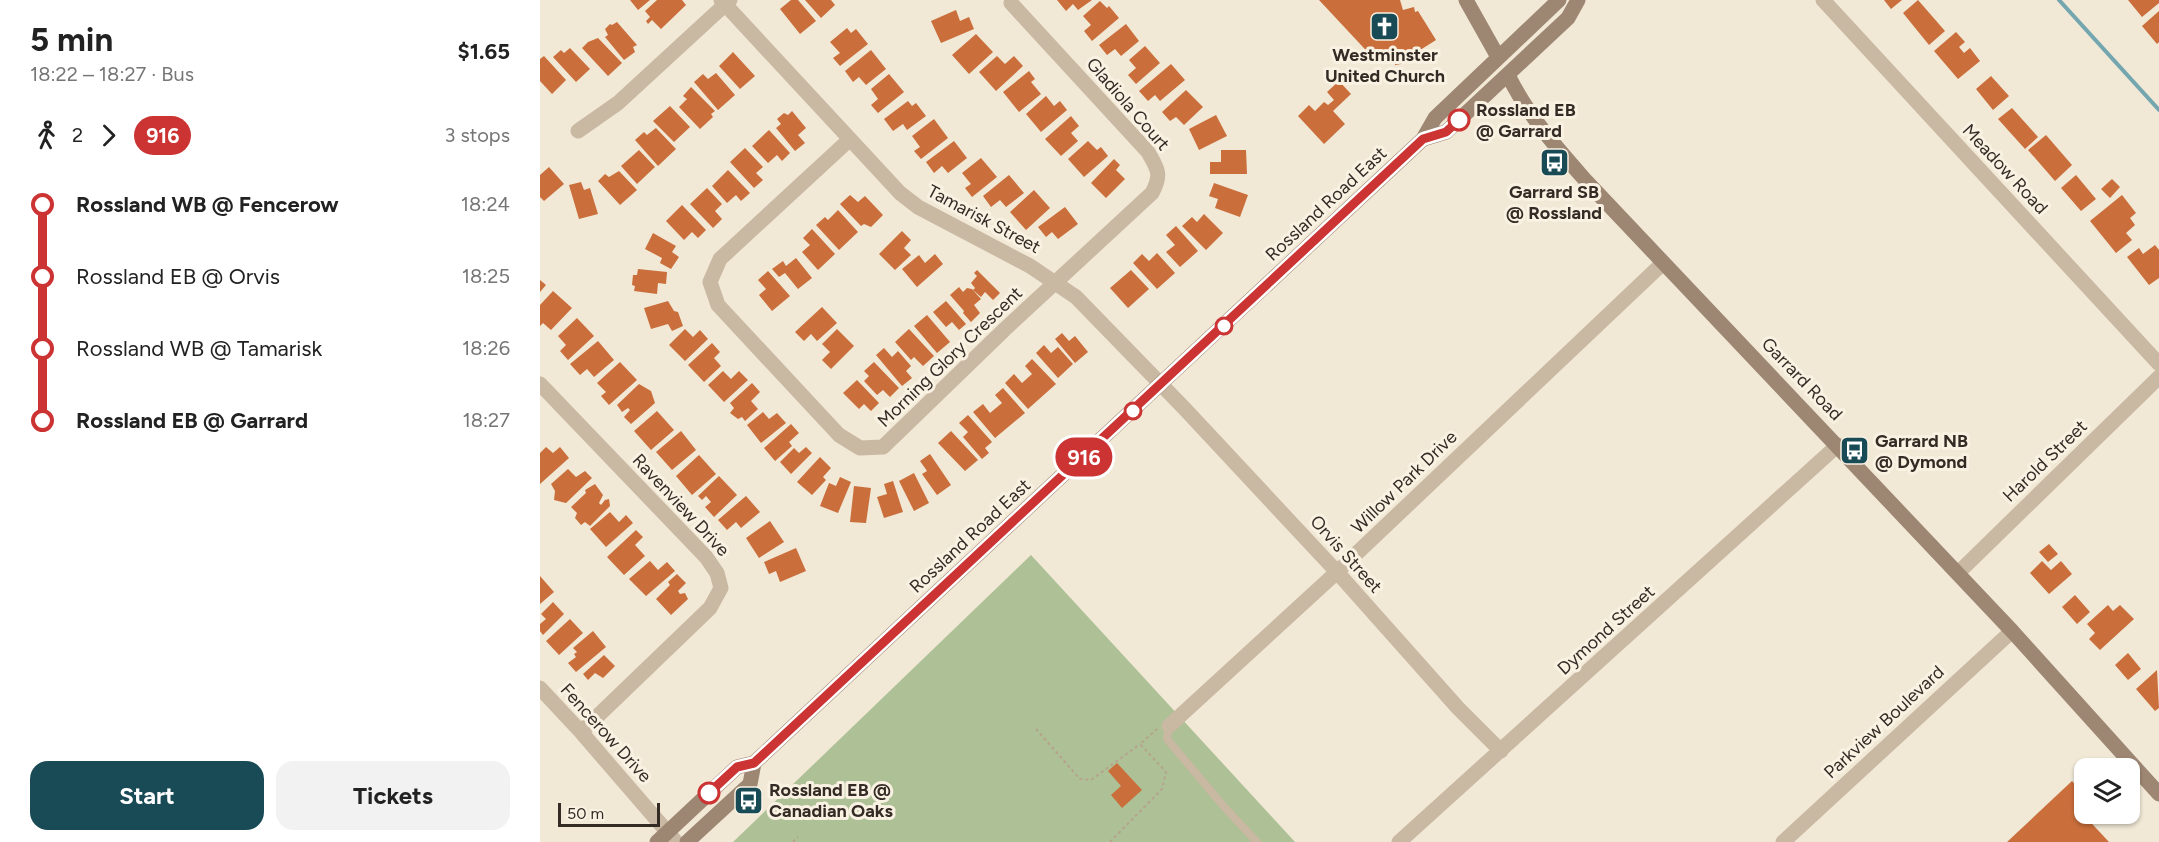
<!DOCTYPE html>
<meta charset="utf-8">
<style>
:root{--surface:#fff;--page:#f2f2f2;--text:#222;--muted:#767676;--accent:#194b56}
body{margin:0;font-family:Figtree,sans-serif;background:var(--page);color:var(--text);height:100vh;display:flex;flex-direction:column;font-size:22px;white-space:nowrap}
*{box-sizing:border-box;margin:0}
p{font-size:20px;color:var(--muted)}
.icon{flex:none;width:33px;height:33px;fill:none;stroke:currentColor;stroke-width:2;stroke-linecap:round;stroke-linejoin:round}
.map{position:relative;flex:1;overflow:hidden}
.sheet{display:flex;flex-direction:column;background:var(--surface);width:540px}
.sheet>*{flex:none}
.badge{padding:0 12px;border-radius:20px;font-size:21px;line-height:39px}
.controls{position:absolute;left:1534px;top:758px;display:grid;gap:12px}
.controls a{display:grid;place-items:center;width:66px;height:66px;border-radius:12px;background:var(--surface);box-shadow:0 2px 4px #0004;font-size:30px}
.scale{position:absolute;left:18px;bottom:15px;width:102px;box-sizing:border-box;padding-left:6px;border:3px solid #342b25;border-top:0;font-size:16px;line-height:21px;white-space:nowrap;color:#342b25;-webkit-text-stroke:4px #f9f1e2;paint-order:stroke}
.map>.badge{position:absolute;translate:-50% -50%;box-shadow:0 0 0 3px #fff}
.legs{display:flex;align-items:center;gap:9px;height:66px;padding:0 30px;font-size:20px}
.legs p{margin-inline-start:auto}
.overview{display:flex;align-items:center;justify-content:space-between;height:102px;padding:0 30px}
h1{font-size:33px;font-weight:700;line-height:45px}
.primary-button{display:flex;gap:12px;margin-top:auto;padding:12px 30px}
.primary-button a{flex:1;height:69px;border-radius:18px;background:var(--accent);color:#fff;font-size:24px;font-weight:700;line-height:69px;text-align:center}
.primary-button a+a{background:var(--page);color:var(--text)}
ul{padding:0 30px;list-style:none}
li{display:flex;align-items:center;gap:21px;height:72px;font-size:22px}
li i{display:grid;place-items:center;width:9px;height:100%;margin:0 8px;background:currentColor}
li i::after{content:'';width:15px;height:15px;margin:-8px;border:4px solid;border-radius:50%;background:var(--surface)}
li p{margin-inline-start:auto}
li:first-child i{background:linear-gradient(#0000 50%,currentColor 0)}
li:last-child i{background:linear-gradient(currentColor 50%,#0000 0)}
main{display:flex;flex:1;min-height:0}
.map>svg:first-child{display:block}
.green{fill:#adc096}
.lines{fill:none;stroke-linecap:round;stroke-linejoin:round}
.stream{stroke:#74a6af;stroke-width:4}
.building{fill:#ca6e3b}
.path{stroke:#b5a38c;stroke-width:2;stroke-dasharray:3 3;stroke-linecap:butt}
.lane{stroke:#c9b8a2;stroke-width:8}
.street{stroke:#c9b8a2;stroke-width:15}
.secondary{stroke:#9d8773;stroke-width:15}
.line-1-casing{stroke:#fff;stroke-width:14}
.line-1{stroke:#c33;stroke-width:9}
.stop-1-dot{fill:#fff;stroke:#c33;stroke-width:3}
.labels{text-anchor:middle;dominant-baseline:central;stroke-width:6;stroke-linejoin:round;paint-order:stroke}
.poi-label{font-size:18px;font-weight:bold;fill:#342b25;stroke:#f9f1e2}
.street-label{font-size:18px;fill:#342b25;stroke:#f9f1e2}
.stop-label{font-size:18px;font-weight:bold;fill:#342b25;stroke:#f9f1e2;text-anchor:start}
</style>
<main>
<section class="sheet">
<div class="overview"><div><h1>5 min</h1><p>18:22 – 18:27 · Bus</p></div><b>$1.65</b></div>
<div class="legs"><svg class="icon" aria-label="walk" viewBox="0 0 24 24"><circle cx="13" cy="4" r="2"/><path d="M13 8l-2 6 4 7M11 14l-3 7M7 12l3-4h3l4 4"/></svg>2<svg class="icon" aria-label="forward" viewBox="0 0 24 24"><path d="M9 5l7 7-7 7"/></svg><b class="badge" style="background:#c33;color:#fff">916</b><p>3 stops</p></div>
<ul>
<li><i style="color:#c33"></i><b>Rossland WB @ Fencerow</b><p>18:24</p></li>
<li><i style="color:#c33"></i><span>Rossland EB @ Orvis</span><p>18:25</p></li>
<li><i style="color:#c33"></i><span>Rossland WB @ Tamarisk</span><p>18:26</p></li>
<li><i style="color:#c33"></i><b>Rossland EB @ Garrard</b><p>18:27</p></li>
</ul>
<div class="primary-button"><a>Start</a><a>Tickets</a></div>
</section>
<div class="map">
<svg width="1619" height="842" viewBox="0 0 1619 842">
<rect width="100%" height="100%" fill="#f1e8d6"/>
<path class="green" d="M491 555 755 842H193Z"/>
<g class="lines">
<path class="stream" d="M1519 0 1619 110"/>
</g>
<path class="building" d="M90 0H110L98 10Z
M117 0H142L146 5 121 29 112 20 108 24 106 21 110 17 105 11Z
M251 0H258L276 21 260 34 240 9Z
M265 0H291L295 5 281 18Z
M517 0H552L538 10 533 4 526 11Z
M779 0H860L863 10 874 7 875 12 878 11 896 40 877 52 879 61 855 65V63L836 61Z
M1344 0H1362L1351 9Z
M1378 0 1405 31 1389 45 1363 13Z
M1588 0H1619V3L1602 17Z
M560 1 567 8 569 6 579 18 552 41 544 31 551 25 543 16Z
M416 10 420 21 429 17 434 29 401 43 391 21Z
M1619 11V42L1617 44 1602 26Z
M77 22 97 45 93 47 95 52 84 60 65 37 68 35 65 29 70 24 72 25Z
M586 24 599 41 581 56 575 49 567 55 559 45Z
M307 28 311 33 316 29 328 44 300 66 293 58 300 53 290 42Z
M1416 32 1425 42 1419 47 1424 53 1430 48 1440 61 1418 79 1394 51Z
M436 34 453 52 429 74 412 55Z
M58 38 82 63 68 76 42 48 48 42Z
M605 46 620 63 596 84 588 75 596 68 589 60Z
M30 48 50 69 36 82 13 57 21 50 24 53Z
M331 50 346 69 326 85 319 77 313 82 305 71Z
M193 52 215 76 200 89 179 66Z
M4 56 26 80 12 94 0 81V59Z
M457 56 465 64 474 56 483 66 456 91 439 72Z
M631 64 645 80 620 101 615 95 608 101 599 91Z
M489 71 495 79 491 82 501 94 479 112 463 92Z
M176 73 195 95 178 110 154 82 163 74 168 79Z
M349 74 364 92 338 113 331 105 338 99 331 89Z
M1451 76 1469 96 1453 110 1436 89Z
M799 81 811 94 793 111 805 124 784 144 758 116 769 105 775 111 784 102 788 105 794 100 787 92Z
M151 87 175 111 171 114 173 117 160 129 139 107 147 99 143 96Z
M646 90 663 107 644 125 636 117 630 121 622 112Z
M506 96 514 106 520 101 527 110 501 132 486 114Z
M368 101 372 106 376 103 386 116 367 130 363 124 353 131 344 119Z
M130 106 150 127 134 142 113 121Z
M1472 108 1498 137 1485 149 1458 119Z
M252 111 266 128 258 135 265 143 255 151 236 128 241 124 237 119 244 113 248 115Z
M676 115 687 136 659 150 649 129Z
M531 116 539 126 531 133 538 141 521 156 505 139Z
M394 119 408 138 381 159 374 151 380 147 372 136Z
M116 128 136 149 118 166 95 140 104 132 107 135Z
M229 130 250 153 242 161 237 155 228 163 212 146Z
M1506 135 1532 165 1515 181 1488 150Z
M414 141 427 158 408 173 402 166 394 173 386 162Z
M548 141 557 150 561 147 568 156 544 177 528 159Z
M205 148 223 167 216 173 223 180 214 188 190 162Z
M99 150 115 167 97 184 81 166Z
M681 150H706L707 174H670V162H681Z
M441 158 457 177 432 197 425 188 431 184 422 173Z
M574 159 580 165 576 170 585 179 566 198 551 183Z
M9 167 24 184 4 201 0 197V175Z
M188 170 210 193 201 201 196 195 187 203 172 186Z
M79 171 97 190 80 205 58 181 65 174 69 177Z
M469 175 484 193 466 207 460 200 451 207 443 196Z
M1536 175 1556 199 1541 211 1521 188Z
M1572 179 1580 187 1570 198 1561 189Z
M41 182 44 190 50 188 58 214 39 219 29 185Z
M674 183 708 195 700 217 675 208 678 199 669 196Z
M167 188 182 204 175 211 182 219 173 228 150 204Z
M494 190 510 208 486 230 470 212Z
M310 195 318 202 325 196 343 215 331 227 324 224 321 226 300 204Z
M1582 195 1596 213 1590 218 1595 225 1586 233 1592 240 1576 253 1550 221Z
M142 205 166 230 158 238 152 232 144 240 126 221Z
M525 207 538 224 518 239 512 232 506 237 498 227Z
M298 210 318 232 299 250 276 225 285 217 288 220Z
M664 214 683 233 666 250 642 226 652 217 657 222Z
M636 226 658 251 640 267 626 252 635 245 626 235Z
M272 229 295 254 278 270 262 252 270 245 263 238Z
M362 231 371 240 364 248 371 255 355 270 339 254Z
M113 233 136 246 132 252 139 257 131 269 120 263 122 258 105 249Z
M1615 245 1619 250V278L1609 285 1587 257 1599 248 1603 254Z
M617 253 635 273 617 289 593 263 602 254 609 261Z
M395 254 403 264 377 287 362 269 379 255 385 263Z
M256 258 272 278 258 289 245 273 239 277 232 269 243 261 246 266Z
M98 269 127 272 126 284 118 283 117 294 94 291 95 286 92 285 93 275H97Z
M437 270 460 293 453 300 445 292 441 297 433 290 435 288 431 283 437 276 434 273Z
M591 270 609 289 588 308 570 288Z
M228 271 250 296 232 311 219 295 226 289 218 280Z
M0 280 6 285 0 292Z
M419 287 423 292 427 288 432 289 441 299 434 305 440 313 431 322 423 313 424 311 410 295Z
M13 291 32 308 11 330 3 323 0 326V305Z
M128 301 134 311 138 312 143 326 132 331 128 324 111 329 104 308Z
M406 301 426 324 419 330 412 322 406 327 393 312Z
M282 307 297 323 277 341 271 334 264 341 255 332Z
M387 315 410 342 397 353 374 326Z
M37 318 54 336 28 360 20 351 26 345 18 336Z
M145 329 153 337 160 330 168 339 145 361 129 345Z
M297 329 314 346 291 369 282 360 290 352 282 344Z
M369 329 394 356 383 366 374 357 371 360 355 342Z
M522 333 529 341 535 336 548 352 535 363 515 339Z
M58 341 74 360 54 377 47 369 40 375 30 364Z
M172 343 180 352 174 358 181 366 164 382 148 365Z
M504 345 511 353 518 347 533 364 518 378 496 353Z
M344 348 352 357 358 351 371 366 366 371 372 378 362 386 336 355Z
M492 359 516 384 488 409 465 383 474 374 482 383 492 374 485 366Z
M80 362 97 380 69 405 61 396 66 392 57 383Z
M334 362 359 388 350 397 343 390 337 395 324 381 329 376 324 371Z
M183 371 191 379 199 371 208 380 184 402 168 385Z
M317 380 339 403 331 411 324 404 319 409 303 393Z
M212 383 220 392 211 401 218 409 205 421 202 417 198 419 190 413 194 408 190 403Z
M99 384 111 391 115 403 91 424 84 417 90 410 88 408 82 412 77 405Z
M463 388 485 413 455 438 433 412 443 404 450 413 462 403 455 395Z
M117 411 134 430 111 450 94 431Z
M223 412 229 419 237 413 246 423 221 443 207 425Z
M428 415 452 442 445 448 449 453 442 459 423 437 428 432 419 423Z
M251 424 259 433 249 442 252 446 235 461 224 448Z
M141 431 156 450 132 470 116 452Z
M411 431 438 460 425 471 398 443Z
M6 447 13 453 20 447 29 458 0 484V453Z
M266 447 272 453 251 474 240 462 254 448 259 453Z
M390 454 411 485 397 495 382 474 387 471 380 461Z
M159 455 176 474 152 495 136 476Z
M280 457 291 468 283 477 286 480 272 495 257 482Z
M28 469 36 477 45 471 52 478 26 503 14 500 15 491 11 484Z
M374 473 389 503 374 511 359 481Z
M179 476 197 495 174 517 165 507 171 502 166 496 162 500 158 496Z
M300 477 311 482 298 513 280 506 289 483 296 486Z
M353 481 363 512 344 518 337 497 347 494 344 484Z
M55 484 63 495 59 503 61 505 65 500 69 499 70 506 50 526 45 522 41 525 35 518 37 513 31 507 46 493 45 490Z
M314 486 331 488 326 523 310 522Z
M206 496 220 512 201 528 196 522 187 530 178 520Z
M70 512 79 522 86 515 93 523 66 547 50 529Z
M230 521 244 542 219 558 206 538Z
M96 530 103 537 95 545 105 556 84 575 67 557Z
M1509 544 1518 554 1508 562 1499 552Z
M256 548 266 571 240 582 236 571 229 574 224 562Z
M110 561 118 570 127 562 135 571 106 596 89 579Z
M1502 561 1511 570 1521 561 1532 574 1509 594 1490 573Z
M137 574 146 583 138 591 140 594 145 593 148 599 131 615 116 599 130 585 128 582Z
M0 576 14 592 0 604Z
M1535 595 1550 612 1537 624 1522 607Z
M13 602 24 614 3 635 0 631V624L6 619 1 614Z
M1568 605 1573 611 1580 605 1594 619 1560 650 1549 639 1555 633 1547 624Z
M30 619 43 633 19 655 6 641Z
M53 631 66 647 36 672 28 663 36 657 34 654 37 652 33 648Z
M1588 653 1601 669 1588 680 1575 665Z
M64 655 75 666 63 678 55 673 48 680 43 674Z
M1617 670 1619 708 1615 711 1596 689Z
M577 763 602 790 582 808 571 795 581 786 568 771Z
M1532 781 1545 795V808L1541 812 1569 842H1467Z"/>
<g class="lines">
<path class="path" d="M496 729 540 779 551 780 600 744
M253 842 258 837
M570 842 622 789 626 772 600 744 617 729"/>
<path class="lane" d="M629 726 627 739 686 809 717 842"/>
<path class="street" d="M181 0 360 193 378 207 490 266 536 297 644 408 797 572 918 708 961 751
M1283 0 1619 364
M38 131 78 103 190 0
M309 140 180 259 170 282 178 305 299 435 320 448 343 447 465 329 612 193C622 175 618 169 608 152L471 3
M0 384 166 557 177 573 181 588 170 608 41 732
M1418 573 1619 377
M0 688 41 732 136 842
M629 726 797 572 1123 263
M859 842 1298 445
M1243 842 1472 631"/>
<path class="secondary" d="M926 0 958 57
M968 75C988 116 1017 148 1047 182L1472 631 1619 794
M883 139 906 132 1028 18 1038 0
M117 842 197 767 214 763 883 139 895 118 1019 0
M147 842 210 784 214 763"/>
</g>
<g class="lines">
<defs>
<path id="line-1" d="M169 793 197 767 214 763 883 139 906 132 919 120"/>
</defs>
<use href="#line-1" class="line-1-casing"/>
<use href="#line-1" class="line-1"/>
</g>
<defs>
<symbol id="church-square" viewBox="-11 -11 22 22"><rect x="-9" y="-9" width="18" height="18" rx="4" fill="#194b56" stroke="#f9f1e2"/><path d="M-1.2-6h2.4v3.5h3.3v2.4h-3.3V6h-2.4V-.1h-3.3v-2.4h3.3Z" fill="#fff"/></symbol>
<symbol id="bus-square" viewBox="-11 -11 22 22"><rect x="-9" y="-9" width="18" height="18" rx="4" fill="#194b56" stroke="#f9f1e2"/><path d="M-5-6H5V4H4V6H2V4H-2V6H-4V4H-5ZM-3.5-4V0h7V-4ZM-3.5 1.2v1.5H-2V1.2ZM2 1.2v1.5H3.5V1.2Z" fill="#fff"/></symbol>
</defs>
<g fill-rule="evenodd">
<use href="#church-square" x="828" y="10" width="33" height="33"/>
<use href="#bus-square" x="998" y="146" width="33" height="33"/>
<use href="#bus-square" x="1298" y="434" width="33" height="33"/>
<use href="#bus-square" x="192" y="784" width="33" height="33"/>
</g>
<g class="stop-1-dot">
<circle cx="919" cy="120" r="10"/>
<circle cx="684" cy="326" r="8"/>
<circle cx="593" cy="411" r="8"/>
<circle cx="169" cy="793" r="10"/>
</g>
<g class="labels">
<g class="poi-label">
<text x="845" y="55">Westminster<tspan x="845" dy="21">United Church</tspan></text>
<text x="1014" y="192">Garrard SB<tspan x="1014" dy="21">@ Rossland</tspan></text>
<text x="1335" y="441" text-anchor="start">Garrard NB<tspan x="1335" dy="21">@ Dymond</tspan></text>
<text x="229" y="790" text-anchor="start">Rossland EB @<tspan x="229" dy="21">Canadian Oaks</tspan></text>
</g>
<g class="street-label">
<text transform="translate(588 104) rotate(49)">Gladiola Court</text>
<text transform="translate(1465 169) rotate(47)">Meadow Road</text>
<text transform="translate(786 204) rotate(-43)">Rossland Road East</text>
<text transform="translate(444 219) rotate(28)">Tamarisk Street</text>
<text transform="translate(410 357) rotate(-44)">Morning Glory Crescent</text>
<text transform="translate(1262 379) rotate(46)">Garrard Road</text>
<text transform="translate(1505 461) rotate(-44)">Harold Street</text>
<text transform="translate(864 482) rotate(-44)">Willow Park Drive</text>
<text transform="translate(141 505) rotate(47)">Ravenview Drive</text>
<text transform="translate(430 536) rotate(-43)">Rossland Road East</text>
<text transform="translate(806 554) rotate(48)">Orvis Street</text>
<text transform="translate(1066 630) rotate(-42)">Dymond Street</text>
<text transform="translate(1344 722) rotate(-43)">Parkview Boulevard</text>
<text transform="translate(66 733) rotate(48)">Fencerow Drive</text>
</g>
<g class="stop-label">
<text x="936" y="110">Rossland EB<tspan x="936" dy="21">@ Garrard</tspan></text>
</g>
</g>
</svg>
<div class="controls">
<a><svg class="icon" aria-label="layers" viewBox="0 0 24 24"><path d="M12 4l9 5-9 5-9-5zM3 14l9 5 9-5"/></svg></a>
</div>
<div class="scale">50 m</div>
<b class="badge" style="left:544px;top:457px;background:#c33;color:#fff">916</b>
</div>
</main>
